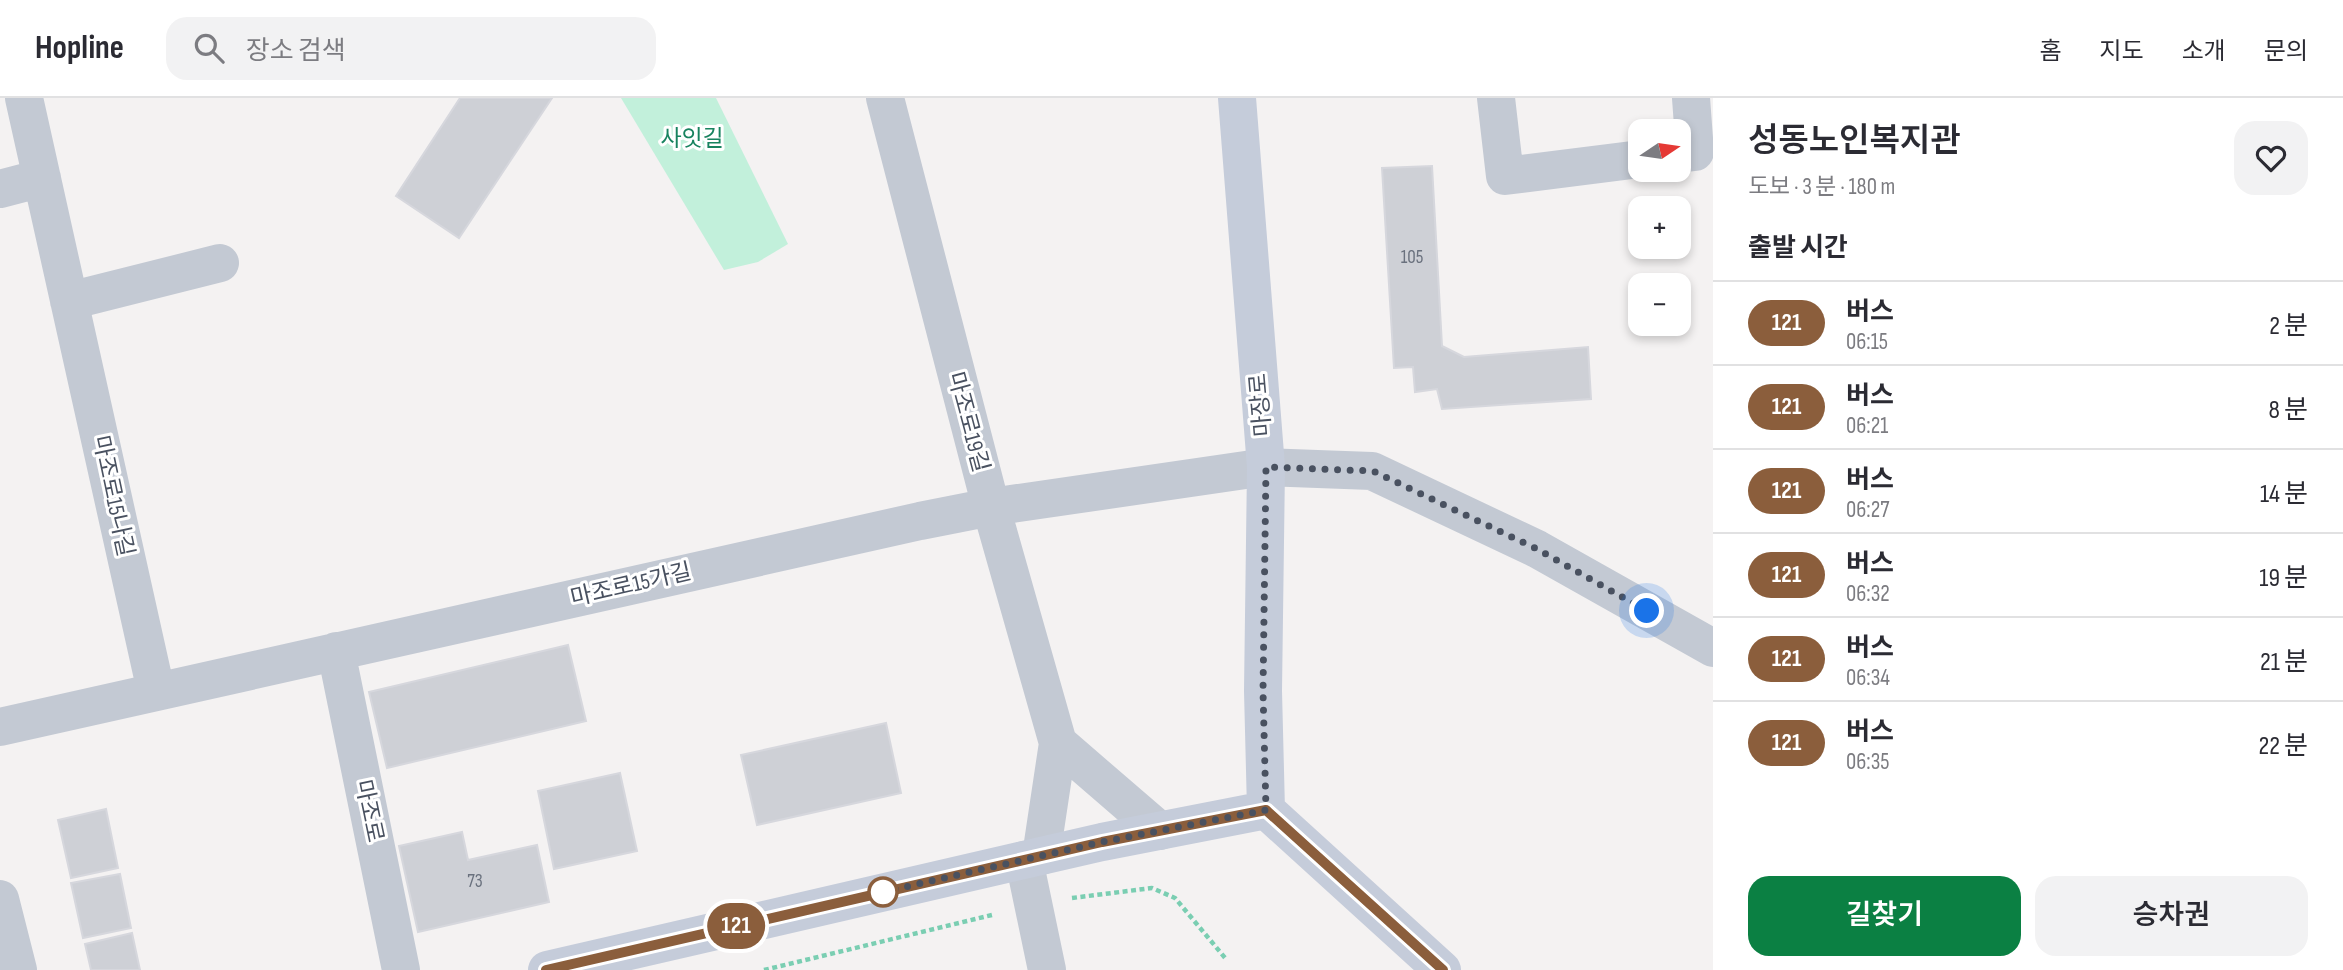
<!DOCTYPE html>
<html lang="ko">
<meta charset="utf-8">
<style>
:root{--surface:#fff;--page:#f2f2f3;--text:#2b2b33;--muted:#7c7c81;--line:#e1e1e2;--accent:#0b8043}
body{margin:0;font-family:"Sofia Sans Condensed","Noto Sans KR",sans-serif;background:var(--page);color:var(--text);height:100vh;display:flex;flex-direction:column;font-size:26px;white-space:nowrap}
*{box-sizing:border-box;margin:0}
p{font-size:23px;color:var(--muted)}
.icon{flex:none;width:38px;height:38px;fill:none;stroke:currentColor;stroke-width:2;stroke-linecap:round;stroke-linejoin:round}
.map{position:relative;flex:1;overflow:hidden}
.details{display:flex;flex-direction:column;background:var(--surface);width:630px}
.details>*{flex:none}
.badge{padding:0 14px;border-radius:23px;font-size:24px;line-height:46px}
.needle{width:46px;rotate:77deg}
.fabs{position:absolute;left:1628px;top:21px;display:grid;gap:14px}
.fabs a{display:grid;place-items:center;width:63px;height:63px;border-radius:14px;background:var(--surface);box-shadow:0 4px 10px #0003;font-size:35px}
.you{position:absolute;width:35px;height:35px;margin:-18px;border:5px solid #fff;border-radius:50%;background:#1a73e8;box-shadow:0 0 0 10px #1a73e833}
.map>.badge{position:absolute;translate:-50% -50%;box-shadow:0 0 0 4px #fff}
h2{padding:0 35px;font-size:26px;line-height:63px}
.round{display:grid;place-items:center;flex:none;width:74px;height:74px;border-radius:21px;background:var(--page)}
.head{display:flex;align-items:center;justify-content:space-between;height:119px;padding:0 35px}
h1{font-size:33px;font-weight:600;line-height:52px}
.cta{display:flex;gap:14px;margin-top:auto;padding:14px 35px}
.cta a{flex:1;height:80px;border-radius:21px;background:var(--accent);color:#fff;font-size:28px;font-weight:600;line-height:80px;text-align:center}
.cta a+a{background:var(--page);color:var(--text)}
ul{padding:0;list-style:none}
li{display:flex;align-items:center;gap:21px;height:84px;padding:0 35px;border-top:2px solid var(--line)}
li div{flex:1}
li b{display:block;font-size:26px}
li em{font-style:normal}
li .badge{min-width:77px;font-weight:700;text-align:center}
header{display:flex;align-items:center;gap:42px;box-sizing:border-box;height:98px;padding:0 35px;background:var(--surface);border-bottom:2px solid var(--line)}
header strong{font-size:33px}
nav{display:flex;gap:38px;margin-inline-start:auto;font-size:24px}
.search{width:490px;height:63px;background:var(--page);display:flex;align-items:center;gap:18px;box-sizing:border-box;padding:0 24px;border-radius:21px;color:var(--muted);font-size:26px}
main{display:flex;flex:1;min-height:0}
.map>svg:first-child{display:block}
.green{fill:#c2f0db}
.building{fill:#ced0d6;stroke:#d6d7dd;stroke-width:2}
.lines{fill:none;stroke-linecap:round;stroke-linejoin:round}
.path{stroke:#7aceb2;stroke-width:4.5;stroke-dasharray:5 3.5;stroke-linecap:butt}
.minor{stroke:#c3c9d3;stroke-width:38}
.secondary{stroke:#c5ccda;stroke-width:38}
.line-casing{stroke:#fff;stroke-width:16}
.line{stroke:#8b5e3c;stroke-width:10}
.walk{stroke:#495160;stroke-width:7;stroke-dasharray:0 12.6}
.stop-dot{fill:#fff;stroke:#8b5e3c;stroke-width:3.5}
.labels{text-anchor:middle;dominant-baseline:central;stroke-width:6;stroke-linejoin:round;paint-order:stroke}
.number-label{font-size:19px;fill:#6a717e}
.park-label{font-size:23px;fill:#18835f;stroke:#fff}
.street-label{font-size:23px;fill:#495160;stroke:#fff}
</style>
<header>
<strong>Hopline</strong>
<div class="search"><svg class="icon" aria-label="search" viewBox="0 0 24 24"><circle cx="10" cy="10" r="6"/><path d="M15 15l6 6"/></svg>장소 검색</div>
<nav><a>홈</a><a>지도</a><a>소개</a><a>문의</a></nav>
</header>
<main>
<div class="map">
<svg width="1713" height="872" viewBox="0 0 1713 872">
<rect width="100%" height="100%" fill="#f4f2f2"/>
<path class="green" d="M621 0H716L788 146 758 164 724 172Z"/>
<path class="building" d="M460 0H552L459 140 396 98Z
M1432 68 1442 248 1464 259 1588 249 1591 301 1442 311 1437 291 1415 294 1413 269 1394 270 1382 70Z
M568 547 586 623 387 670 369 594Z
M886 625 901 695 757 727 741 657Z
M620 675 637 753 554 771 538 693Z
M106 711 118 770 71 780 58 722Z
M462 734 468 762 537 747 549 804 418 834 399 748Z
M120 776 131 830 83 840 71 785Z
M132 835 140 872H91L85 846Z"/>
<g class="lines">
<path class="path" d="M1072 800 1152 790 1175 800 1226 861
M764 872 992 817"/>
<path class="minor" d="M24 0 156 593
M885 0 991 409 1058 645 1041 758
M1496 0 1505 78 1640 61
M1678 56 1695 54 1691 0
M0 91 42 80
M69 203 220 165
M336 553 401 872
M0 629 920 423 991 409 1266 369 1372 373 1537 451 1713 550
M1058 645 1160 733
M1024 762 1047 872
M0 801 18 872"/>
<path class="secondary" d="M1237 0 1266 369 1263 593 1266 712 1442 872
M547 872 1102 744 1266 712"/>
</g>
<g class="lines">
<defs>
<path id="line" d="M546 872 1102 744 1266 712 1443 872"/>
</defs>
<use href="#line" class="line-casing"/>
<use href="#line" class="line"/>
<path class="walk" d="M883 794 1102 744 1266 712 1263 593 1266 369 1373 373 1537 451 1647 513"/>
</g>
<circle class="stop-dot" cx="883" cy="794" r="14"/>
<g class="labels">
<g class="number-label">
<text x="1412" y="159">105</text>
<text x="475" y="783">73</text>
</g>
<g class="park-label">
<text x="692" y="41">사잇길</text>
</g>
<g class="street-label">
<text transform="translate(1261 307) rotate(-95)">마장로</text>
<text transform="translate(968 324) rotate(75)">마조로19길</text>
<text transform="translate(113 398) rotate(78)">마조로15나길</text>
<text transform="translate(631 487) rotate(-13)">마조로15가길</text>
<text transform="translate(369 713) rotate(78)">마조로</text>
</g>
</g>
</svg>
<div class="fabs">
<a><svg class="needle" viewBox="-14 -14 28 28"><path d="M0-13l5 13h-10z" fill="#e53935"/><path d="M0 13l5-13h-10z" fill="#7c7c81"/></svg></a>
<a>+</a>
<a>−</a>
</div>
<div class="you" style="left:1647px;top:513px"></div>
<b class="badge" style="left:736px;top:828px;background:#8b5e3c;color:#fff">121</b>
</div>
<section class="details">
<div class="head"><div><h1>성동노인복지관</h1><p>도보 · 3 분 · 180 m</p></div><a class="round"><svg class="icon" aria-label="heart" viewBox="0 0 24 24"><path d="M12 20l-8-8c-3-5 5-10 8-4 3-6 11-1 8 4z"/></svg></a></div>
<h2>출발 시간</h2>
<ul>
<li><span class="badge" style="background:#8b5e3c;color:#fff">121</span><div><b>버스</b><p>06:15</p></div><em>2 분</em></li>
<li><span class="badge" style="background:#8b5e3c;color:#fff">121</span><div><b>버스</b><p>06:21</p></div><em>8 분</em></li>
<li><span class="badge" style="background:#8b5e3c;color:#fff">121</span><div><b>버스</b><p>06:27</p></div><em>14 분</em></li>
<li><span class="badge" style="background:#8b5e3c;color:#fff">121</span><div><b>버스</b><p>06:32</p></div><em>19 분</em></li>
<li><span class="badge" style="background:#8b5e3c;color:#fff">121</span><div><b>버스</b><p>06:34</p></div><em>21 분</em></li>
<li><span class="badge" style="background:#8b5e3c;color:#fff">121</span><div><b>버스</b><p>06:35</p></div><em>22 분</em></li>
</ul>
<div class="cta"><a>길찾기</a><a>승차권</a></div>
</section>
</main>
